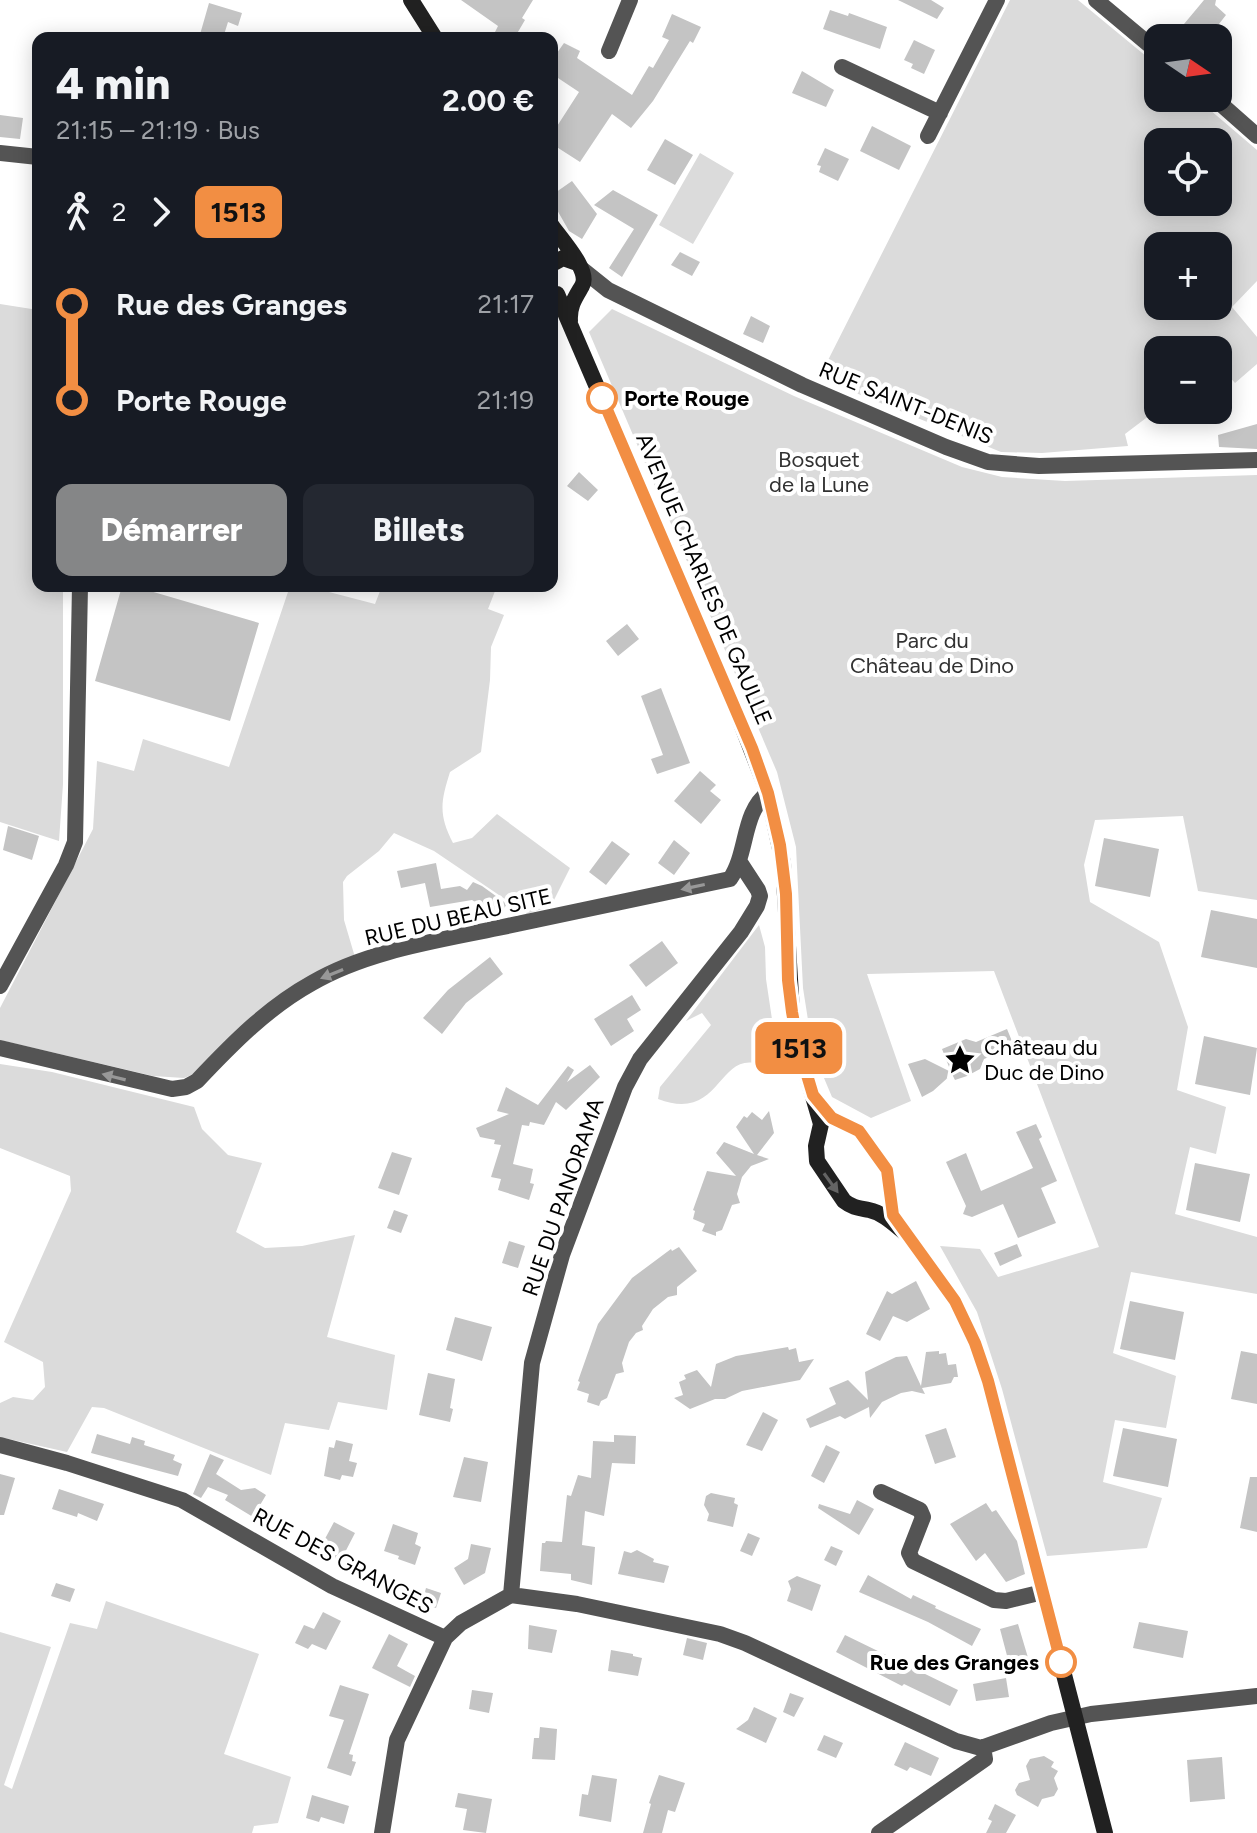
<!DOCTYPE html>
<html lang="fr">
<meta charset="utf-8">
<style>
:root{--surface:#171b24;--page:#242831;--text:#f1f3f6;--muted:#9ea1a6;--accent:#858687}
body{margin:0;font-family:Figtree,sans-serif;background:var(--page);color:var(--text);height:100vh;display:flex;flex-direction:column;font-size:30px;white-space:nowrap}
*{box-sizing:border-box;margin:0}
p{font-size:26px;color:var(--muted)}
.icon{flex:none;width:44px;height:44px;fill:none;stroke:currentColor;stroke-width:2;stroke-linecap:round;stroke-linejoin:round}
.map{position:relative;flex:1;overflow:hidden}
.details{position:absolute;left:32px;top:32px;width:526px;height:560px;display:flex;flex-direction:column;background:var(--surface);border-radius:16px;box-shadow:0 4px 20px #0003}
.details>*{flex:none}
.badge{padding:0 16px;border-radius:12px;font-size:28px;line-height:52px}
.needle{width:52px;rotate:103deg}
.buttons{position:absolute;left:1144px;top:24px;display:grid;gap:16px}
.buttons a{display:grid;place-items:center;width:88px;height:88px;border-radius:16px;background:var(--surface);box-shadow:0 4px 20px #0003;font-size:40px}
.map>.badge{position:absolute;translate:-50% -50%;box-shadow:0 0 0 4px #fff}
.legs{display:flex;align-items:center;gap:12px;height:88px;padding:0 24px;font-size:26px}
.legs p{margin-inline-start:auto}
.headline{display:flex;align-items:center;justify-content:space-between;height:136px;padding:0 24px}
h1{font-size:44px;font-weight:800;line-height:60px}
.button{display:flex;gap:16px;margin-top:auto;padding:16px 24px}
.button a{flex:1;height:92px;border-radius:16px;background:var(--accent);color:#fff;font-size:32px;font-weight:800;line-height:92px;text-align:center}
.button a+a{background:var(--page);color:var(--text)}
ul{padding:0 24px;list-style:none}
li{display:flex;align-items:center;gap:28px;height:96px;font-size:30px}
li i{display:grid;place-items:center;width:12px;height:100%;margin:0 10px;background:currentColor}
li i::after{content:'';width:20px;height:20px;margin:-10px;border:6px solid;border-radius:50%;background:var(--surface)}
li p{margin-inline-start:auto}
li:first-child i{background:linear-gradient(#0000 50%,currentColor 0)}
li:last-child i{background:linear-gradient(currentColor 50%,#0000 0)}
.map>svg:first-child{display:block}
.green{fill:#dbdbdb;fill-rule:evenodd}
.building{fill:#c4c4c4}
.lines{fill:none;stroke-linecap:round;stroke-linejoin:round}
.minor{stroke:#545454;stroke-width:16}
.tertiary{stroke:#545454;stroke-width:16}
.secondary{stroke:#212121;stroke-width:16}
.oneway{fill:#989898}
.oneway2{fill:#646464}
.line-1-casing{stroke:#fff;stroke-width:18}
.line-1{stroke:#f28e43;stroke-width:12}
.stop-1-dot{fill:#fff;stroke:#f28e43;stroke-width:4}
.labels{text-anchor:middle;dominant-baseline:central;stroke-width:8;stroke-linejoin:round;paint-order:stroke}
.stop-label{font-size:22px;font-weight:bold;fill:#000;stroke:#fff;text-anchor:start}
.street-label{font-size:22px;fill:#000;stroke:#fff}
.park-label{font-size:22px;fill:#323232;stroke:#fff}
.poi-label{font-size:22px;fill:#000;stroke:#fff;text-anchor:start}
</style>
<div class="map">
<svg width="1257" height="1833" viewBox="0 0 1257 1833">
<rect width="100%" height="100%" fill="#fff"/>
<path class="green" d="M1010 0H1078L1158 66V98H1196L1257 150V281L1232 307 1257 337V364L1235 383 1218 364V350H1158V409L1125 434 1128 446 1042 453 1001 452 819 378ZM1158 142H1218V202H1158ZM1158 246H1218V306H1158Z
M700 153 734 173 693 244 659 225Z
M0 304 38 310V586H63V784L59 841 0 822Z
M612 309 794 396 962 467 1002 477 1065 481 1257 475V900L1198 891 1183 816 1095 820 1084 865 1090 902 1159 942 1188 1027 1177 1090 1226 1107 1216 1154 1190 1147 1175 1214 1257 1237V1294L1131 1272 1113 1353 1176 1376 1166 1428 1115 1420 1103 1482 1162 1498 1147 1548 1047 1556 1002 1389 977 1312 940 1246 980 1249 998 1277 1099 1247 994 971 867 974 911 1101 871 1118 832 1097 813 1052 803 988 796 847 777 772 589 332Z
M290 586H306L375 604 382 586H497L488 609 504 615 491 647 490 680 481 752 450 772C441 801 438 814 453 843L472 838 497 814 570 868 551 906 527 914 434 851 394 833 379 851 347 876 343 882 344 920 357 964 303 982 201 1071 184 1078 153 1076 0 1040V1008L93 829 97 761 134 771 143 739 229 767Z
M759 925 765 947 766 979 776 1046 759 1064C717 1051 721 1123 658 1099L660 1087 711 1025 702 1013 686 1021Z
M0 1064 52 1072 194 1107 202 1129 228 1155 262 1163 236 1232 265 1248 302 1246 355 1235 327 1337 395 1355 387 1410 338 1402 329 1430 285 1423 271 1475 104 1408 92 1407 67 1452 0 1437V1403L13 1397 33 1400 45 1387 43 1362 4 1342 71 1191 70 1176 0 1148Z
M106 1601 259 1654 224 1754 291 1777 278 1823 254 1826 252 1833H0V1632L51 1647 4 1785 12 1789 70 1623 97 1629Z"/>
<path class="building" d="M461 0H533L522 18 525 20 515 37 493 36 498 26Z
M898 0H931L944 8 937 19Z
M1204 0H1216L1215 5 1226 15 1208 38H1202L1184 24Z
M209 3 242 13 238 26 228 22 223 38H199Z
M830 10 848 16 849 13 887 27 880 49 823 29Z
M672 14 701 27 693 43 690 41 653 101 631 128 612 114 580 162 552 144V134L579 92 552 74V60L564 43 580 51 577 58 632 95 649 66 653 68 669 40 662 37Z
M914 40 935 50 924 74 911 68 913 64 904 60Z
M802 71 834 90 826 107 792 93Z
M0 115 23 118 20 139 0 137Z
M872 126 911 146 899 170 860 151Z
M665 139 693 155 675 185 647 170Z
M825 148 849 159 838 181 819 172 821 166 817 165Z
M572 181 597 214 582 239 569 231 552 201V195Z
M613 190 658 215 622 277 609 268 634 229 594 205Z
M680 252 700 262 692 276 671 265Z
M751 316 770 326 763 343 743 334Z
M1257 424V449L1219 447 1218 435Z
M579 472 598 490 588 501 567 486Z
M122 586H133L259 623 230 721 95 681Z
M627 624 639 639 618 656 606 641Z
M661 688 690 763 657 774 651 759 663 755 641 696Z
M700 771 716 785 710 791 721 800 701 824 674 801Z
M8 826 39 836 32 860 3 850Z
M1104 838 1159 849 1150 897 1095 886Z
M674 840 690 853 674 875 658 863Z
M612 841 630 854 606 885 589 872Z
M436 863 441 889 460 886 467 890 473 882 482 886 507 904 498 917 472 900 430 907 425 883 401 888 397 871Z
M1211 910 1257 919V968L1201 957Z
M662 941 678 963 646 987 629 965Z
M490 957 503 974 466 1003 442 1034 423 1018 448 990Z
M632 995 641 1010 627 1019 634 1031 611 1046 594 1019Z
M1007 1029 1014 1046 984 1059 980 1069 967 1076 955 1080 952 1074 933 1091 922 1097 908 1064 925 1059 951 1072 942 1049 966 1039 976 1042Z
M1204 1036 1257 1048 1250 1095 1195 1084Z
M590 1065 600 1077 566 1110 556 1102 544 1125 530 1122 529 1126 522 1125 513 1164 533 1169 530 1183 534 1184 529 1200 498 1190 501 1179 491 1177 501 1145 494 1144 495 1140 480 1137 476 1128 509 1114 497 1111 506 1087 538 1105 568 1066 574 1070 567 1082Z
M769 1111 774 1133 757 1155 769 1159 751 1166 742 1177 737 1194 740 1203 732 1205 722 1230 716 1232V1236L702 1231 705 1224 693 1219 695 1211 693 1210 707 1171 736 1176 716 1153 724 1142 754 1154 736 1127 744 1116 747 1118 752 1112 762 1120Z
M1036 1124 1042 1137 1039 1139 1057 1181 1041 1188 1056 1223 1018 1238 1003 1204 972 1217 963 1214 966 1206 946 1162 966 1153 981 1191 1033 1168 1016 1132Z
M392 1152 412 1158 399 1195 378 1188Z
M1195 1163 1250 1174 1240 1222 1186 1210Z
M394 1210 408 1215 401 1233 387 1228Z
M509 1241 525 1246 518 1268 502 1263Z
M1017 1244 1022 1256 1000 1266 994 1253Z
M679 1247 697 1271 677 1287V1295L668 1297 653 1309 642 1326 643 1330 636 1333 629 1342 622 1363 624 1372 616 1374 607 1398 601 1401 599 1406 587 1402 589 1394 577 1390 580 1382 578 1381 598 1324 632 1278 671 1249 672 1251Z
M916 1281 930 1309 907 1322 893 1316 880 1341 866 1334 887 1291 892 1294Z
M1130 1301 1184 1312 1175 1360 1120 1349Z
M455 1317 492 1327 482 1361 446 1350Z
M788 1347 789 1350 796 1348 799 1362 814 1359 800 1380 742 1391 725 1399H715L690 1409 674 1398 683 1395 679 1382 686 1379 684 1375 697 1370 711 1387 716 1364 736 1356Z
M939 1351V1354L946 1353 948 1365 956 1364 958 1377H954L951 1383 922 1388 925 1394 912 1391 901 1393 882 1402 870 1418 869 1407 845 1419 840 1416 810 1428 806 1419 836 1404 829 1388 848 1380 868 1400 865 1372 896 1357 907 1356 921 1386 926 1352Z
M1241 1351 1257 1354V1404L1231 1399Z
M428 1373 455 1379 450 1408 453 1409 450 1422 419 1415Z
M763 1412 778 1420 762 1451 746 1445Z
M946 1428 956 1457 935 1464 925 1435Z
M1123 1428 1177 1439 1168 1487 1113 1476Z
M97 1434 130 1444 132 1437 145 1441 144 1445 175 1455 173 1460 182 1464 178 1476 91 1453Z
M614 1435 636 1436 635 1464 612 1463 604 1516 585 1511 582 1545 595 1547 592 1585 571 1580V1574L540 1571 542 1543H545L546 1541 562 1542 567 1495 571 1496 578 1475 591 1478 593 1441 614 1442Z
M336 1440 353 1444 349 1461 357 1463 353 1477 342 1475 340 1480 324 1476 329 1447 334 1448Z
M826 1445 840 1452 824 1483 811 1476Z
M210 1454 224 1460 216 1474 241 1490 255 1488 266 1495 253 1517 225 1500 228 1495 208 1487 201 1498 193 1494Z
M464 1457 488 1462 481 1502 453 1497Z
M0 1474 15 1478 4 1515H0Z
M1250 1477H1257V1532L1240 1528Z
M59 1489 104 1504 97 1521 78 1513 77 1517 52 1509Z
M711 1493 735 1498 734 1503 738 1505 733 1527 707 1521 709 1514 704 1505 706 1496Z
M857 1500 874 1509 859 1535 818 1508 819 1504 850 1514Z
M986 1503 992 1512 996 1510 1017 1541 1025 1574 1006 1582 985 1553 976 1561 950 1524Z
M334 1522 355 1533 340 1562 319 1550Z
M393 1524 418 1533 415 1544 421 1547 415 1565 398 1559 399 1556 384 1551Z
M748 1533 760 1538 752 1556 740 1551Z
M471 1544 491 1548 485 1573 464 1585 454 1568 468 1559Z
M831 1546 843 1551 836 1566 824 1560Z
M637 1550 654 1559 653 1562 669 1566 664 1583 618 1574 624 1551 631 1553Z
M868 1575 911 1599 913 1595 936 1606 935 1608 981 1629 972 1646 928 1622 859 1592Z
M797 1576 821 1585 812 1611 787 1601 791 1589 788 1581Z
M56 1583 75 1589 70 1602 51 1596Z
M426 1588 441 1593 436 1608 422 1603Z
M323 1612 341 1621 326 1650 312 1644 308 1649 295 1643 304 1625 314 1629Z
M1139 1622 1188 1631 1183 1658 1133 1648Z
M1018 1624 1029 1661 1010 1667 1000 1629Z
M529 1625 557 1630 552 1653 528 1649Z
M389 1634 408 1644 397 1666 415 1676 410 1687 372 1668Z
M845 1635 958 1690 950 1706 904 1684 902 1686 836 1652Z
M687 1638 707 1643 703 1660 683 1655Z
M611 1650 633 1654V1656L642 1658 638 1676 608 1671Z
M1006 1678 1009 1697 976 1701 973 1684Z
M340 1685 369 1694 349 1754 353 1755 352 1761 356 1762 351 1776 327 1768 344 1720 329 1716Z
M472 1690 493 1693 489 1713 469 1709Z
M790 1693 804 1698 794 1717 783 1712Z
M754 1707 777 1718 766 1743 736 1729 748 1720Z
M540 1727 557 1729 555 1760 532 1759 534 1738H539Z
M824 1735 843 1743 836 1758 817 1750Z
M905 1742 939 1758 931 1776 910 1767 907 1771 894 1765Z
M1044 1756 1054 1762 1051 1767 1058 1771 1054 1778 1058 1789 1054 1796 1042 1799 1038 1807 1017 1795 1015 1790 1019 1783 1030 1780 1026 1766 1030 1759Z
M1222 1757 1225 1799 1190 1802 1187 1760Z
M592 1775 617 1779 611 1822 579 1816 582 1794 588 1795Z
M659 1775 685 1783 675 1812 668 1810 662 1833H643L651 1804 649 1803Z
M458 1793 492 1799 486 1833 463 1830 467 1809 455 1807Z
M312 1795 349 1806 344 1824 321 1817 319 1822 306 1818Z
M995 1804 1016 1815 1006 1833H986L992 1821 988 1819Z"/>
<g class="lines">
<path class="minor" d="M1096 0 1158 52
M609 51 630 0
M842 67 940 113
M1214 98 1257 136
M928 136 997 0
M583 270 608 290 802 385 946 447 988 462 1039 466 1257 460
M0 986 66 865 75 842 80 586
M0 1048 172 1089 186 1087 197 1081C232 1044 267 1008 312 983 367 951 436 941 498 928 575 912 652 895 730 879 748 853 742 812 768 793
M0 1445 67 1463 182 1500 332 1586 445 1638 461 1623 511 1595 577 1604 720 1634 745 1643 956 1741 981 1748 1051 1723 1091 1714 1257 1696
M881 1492 920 1510 923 1517 909 1553 913 1561 994 1600 1006 1601 1043 1592
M511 1595 532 1363 562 1255 625 1087 640 1059 741 932 757 906 760 896 758 890 739 861
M382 1833 397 1740 445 1638
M879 1833 985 1759 983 1747"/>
<path class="tertiary" d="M0 153 38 157"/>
<path class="secondary" d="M411 0 435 38
M552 226C561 239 591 271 582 286 575 298 569 306 570 321
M552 264 563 258 577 263
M557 294 737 713 768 793 783 863 792 1012 798 1045 821 1124 816 1146 817 1161 844 1201C853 1208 859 1208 869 1210 883 1213 893 1223 904 1232
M818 1101 832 1118 859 1131 887 1170 893 1215 955 1301 975 1343 988 1381 1105 1833"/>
</g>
<defs><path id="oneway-solid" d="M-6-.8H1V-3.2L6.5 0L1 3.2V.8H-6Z" transform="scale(2)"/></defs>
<g class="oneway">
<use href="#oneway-solid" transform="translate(693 887) rotate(168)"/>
<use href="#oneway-solid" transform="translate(332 974) rotate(158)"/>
<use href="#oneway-solid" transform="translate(114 1077) rotate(-166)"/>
</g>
<use class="oneway2" href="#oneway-solid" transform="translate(831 1183) rotate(54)"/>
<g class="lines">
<defs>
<path id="line-1" d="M602 398 752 748 768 793 780 845 786 894 788 980 792 1012 798 1045 813 1095 832 1118 859 1131 887 1170 893 1215 955 1301 975 1343 988 1381 1061 1662"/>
</defs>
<use href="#line-1" class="line-1-casing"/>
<use href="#line-1" class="line-1"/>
</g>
<defs>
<symbol id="sight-bare" viewBox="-9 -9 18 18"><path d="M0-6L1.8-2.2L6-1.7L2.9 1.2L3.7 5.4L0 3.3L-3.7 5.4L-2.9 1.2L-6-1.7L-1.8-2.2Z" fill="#000" stroke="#fff" stroke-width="2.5" paint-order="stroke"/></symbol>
</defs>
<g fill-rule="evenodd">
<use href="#sight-bare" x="938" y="1038" width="44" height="44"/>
</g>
<g class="stop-1-dot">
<circle cx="602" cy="398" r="14"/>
<circle cx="1061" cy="1662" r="14"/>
</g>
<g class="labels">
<g class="stop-label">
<text x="624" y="398">Porte Rouge</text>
<text x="1039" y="1662" text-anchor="end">Rue des Granges</text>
</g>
<g class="street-label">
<text transform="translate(906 403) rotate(22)">RUE SAINT-DENIS</text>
<text transform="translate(704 579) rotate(67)">AVENUE CHARLES DE GAULLE</text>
<text transform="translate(458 917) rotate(-13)">RUE DU BEAU SITE</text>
<text transform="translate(563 1197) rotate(-71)">RUE DU PANORAMA</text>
<text transform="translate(343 1561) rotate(28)">RUE DES GRANGES</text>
</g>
<g class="park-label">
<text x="819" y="459">Bosquet<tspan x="819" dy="25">de la Lune</tspan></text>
<text x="932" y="640">Parc du<tspan x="932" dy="25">Château de Dino</tspan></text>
</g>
<g class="poi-label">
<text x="984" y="1047">Château du<tspan x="984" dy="25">Duc de Dino</tspan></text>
</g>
</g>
</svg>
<div class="buttons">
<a><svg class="needle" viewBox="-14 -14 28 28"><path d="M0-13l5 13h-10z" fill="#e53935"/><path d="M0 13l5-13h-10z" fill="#9ea1a6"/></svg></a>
<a><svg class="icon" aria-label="locate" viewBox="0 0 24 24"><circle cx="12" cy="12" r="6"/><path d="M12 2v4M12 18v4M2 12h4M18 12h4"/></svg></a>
<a>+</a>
<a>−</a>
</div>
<b class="badge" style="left:799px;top:1048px;background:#f28e43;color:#111">1513</b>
<section class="details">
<div class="headline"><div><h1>4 min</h1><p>21:15 – 21:19 · Bus</p></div><b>2.00 €</b></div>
<div class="legs"><svg class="icon" aria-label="walk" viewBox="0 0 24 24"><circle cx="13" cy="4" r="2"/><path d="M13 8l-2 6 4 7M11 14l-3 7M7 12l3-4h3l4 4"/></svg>2<svg class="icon" aria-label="forward" viewBox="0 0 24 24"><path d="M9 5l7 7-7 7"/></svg><b class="badge" style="background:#f28e43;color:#111">1513</b></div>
<ul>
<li><i style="color:#f28e43"></i><b>Rue des Granges</b><p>21:17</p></li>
<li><i style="color:#f28e43"></i><b>Porte Rouge</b><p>21:19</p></li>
</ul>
<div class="button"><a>Démarrer</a><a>Billets</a></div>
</section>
</div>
